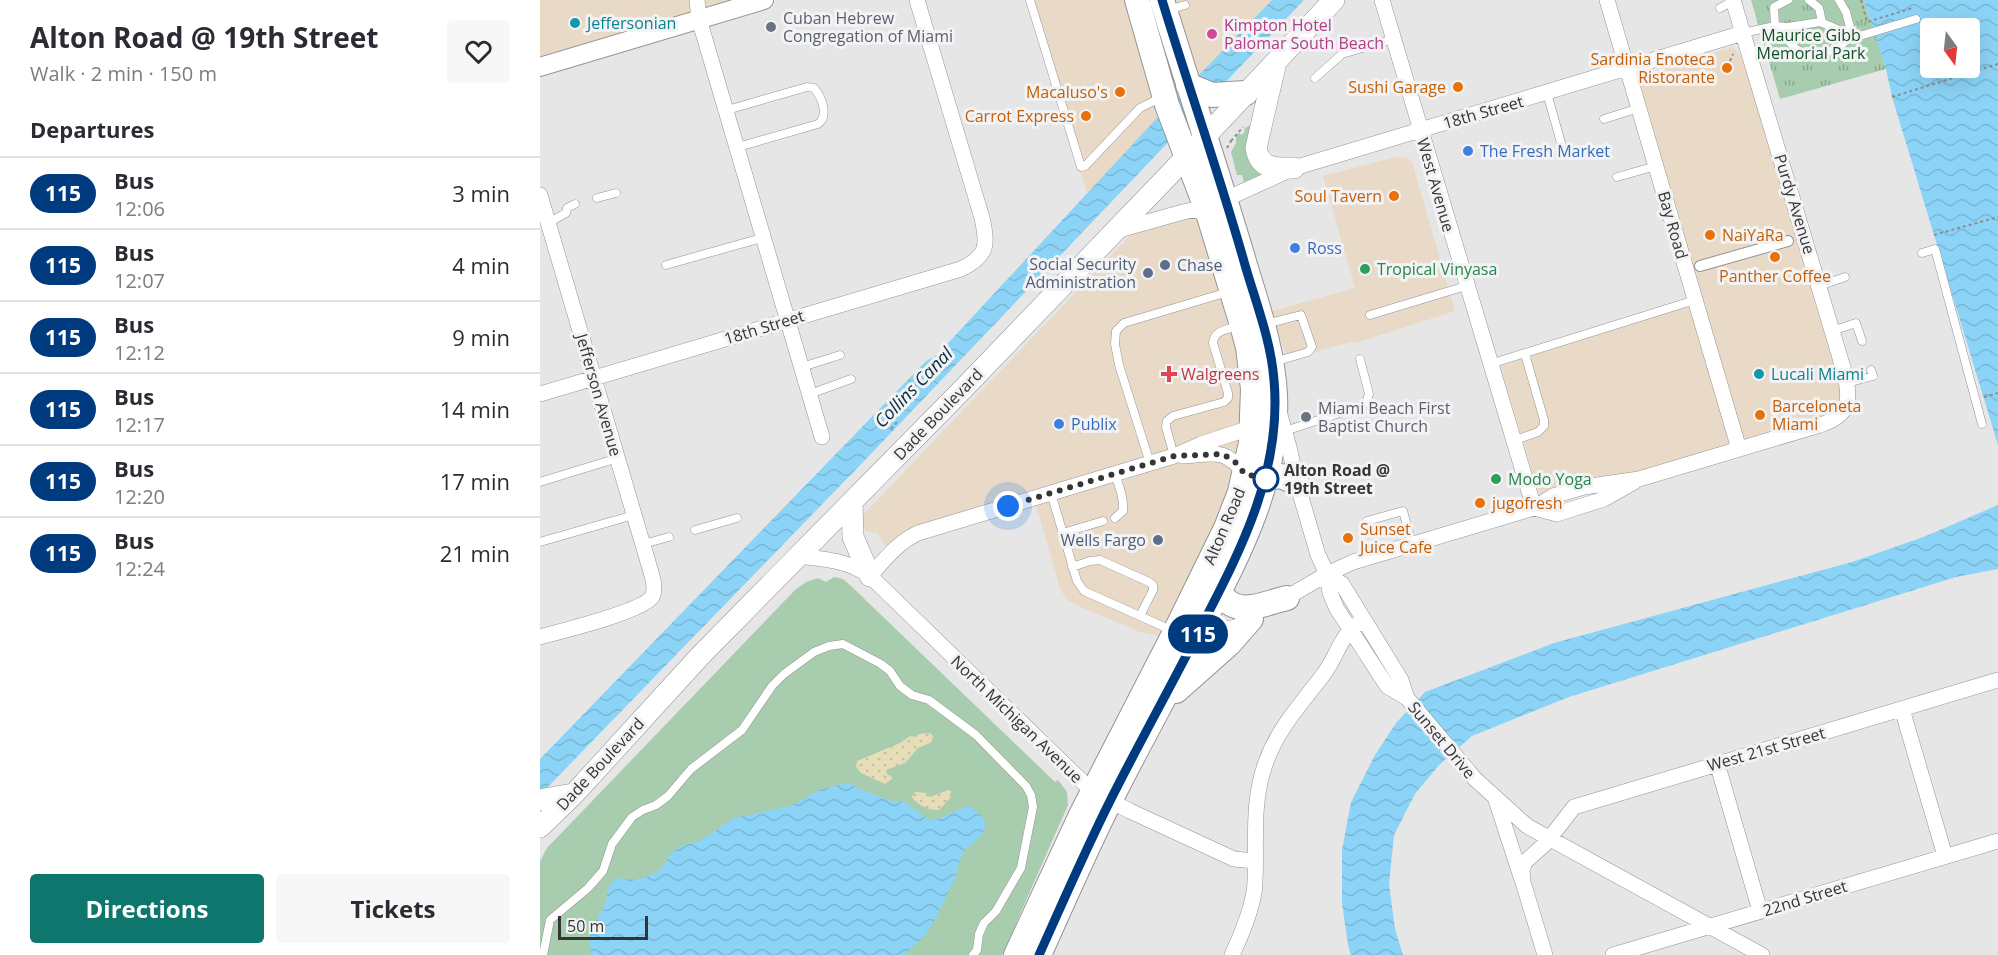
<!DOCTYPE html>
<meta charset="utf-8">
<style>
:root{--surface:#fff;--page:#f7f7f7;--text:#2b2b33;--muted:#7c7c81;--line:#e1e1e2;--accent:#0f766e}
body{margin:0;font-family:"Open Sans",sans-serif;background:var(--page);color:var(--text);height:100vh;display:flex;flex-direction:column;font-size:22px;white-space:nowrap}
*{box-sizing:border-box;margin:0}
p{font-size:20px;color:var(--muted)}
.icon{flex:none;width:33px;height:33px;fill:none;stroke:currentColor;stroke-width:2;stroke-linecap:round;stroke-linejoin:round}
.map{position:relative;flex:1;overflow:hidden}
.drawer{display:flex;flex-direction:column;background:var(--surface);width:540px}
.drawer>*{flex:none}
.badge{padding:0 12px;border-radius:20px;font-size:21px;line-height:39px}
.needle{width:39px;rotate:165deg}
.controls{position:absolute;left:1380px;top:18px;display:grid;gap:12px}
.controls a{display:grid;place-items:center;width:60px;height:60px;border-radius:6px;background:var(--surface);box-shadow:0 6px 24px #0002;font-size:30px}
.scale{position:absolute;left:18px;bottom:15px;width:90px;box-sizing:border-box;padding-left:6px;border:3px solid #353535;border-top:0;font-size:16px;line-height:21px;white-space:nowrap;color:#353535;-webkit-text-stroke:4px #f3f3f5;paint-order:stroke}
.you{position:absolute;width:30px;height:30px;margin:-15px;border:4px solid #fff;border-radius:50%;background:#1a73e8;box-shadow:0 0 0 9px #1a73e833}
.map>.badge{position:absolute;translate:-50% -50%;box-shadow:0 0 0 3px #fff}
h2{padding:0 30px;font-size:22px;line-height:54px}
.round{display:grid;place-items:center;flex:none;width:63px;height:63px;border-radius:6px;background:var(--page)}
.head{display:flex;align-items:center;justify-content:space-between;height:102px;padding:0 30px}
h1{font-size:28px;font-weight:700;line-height:45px}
.primary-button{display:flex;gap:12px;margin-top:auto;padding:12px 30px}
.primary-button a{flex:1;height:69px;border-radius:6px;background:var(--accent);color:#fff;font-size:24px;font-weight:700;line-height:69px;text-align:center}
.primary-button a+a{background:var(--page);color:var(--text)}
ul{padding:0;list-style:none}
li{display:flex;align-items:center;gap:18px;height:72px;padding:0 30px;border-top:2px solid var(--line)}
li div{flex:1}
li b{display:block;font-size:22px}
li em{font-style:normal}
li .badge{min-width:66px;font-weight:700;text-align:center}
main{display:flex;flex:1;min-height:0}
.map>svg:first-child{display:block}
.commercial{fill:#e9dac7}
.grass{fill:#a7cdae}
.sand{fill:url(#sand-dots)}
.park{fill:url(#park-tufts)}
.water{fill:url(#water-waves);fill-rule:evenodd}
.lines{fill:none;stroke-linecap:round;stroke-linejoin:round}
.service-casing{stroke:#949495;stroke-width:9}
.pedestrian-casing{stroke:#949495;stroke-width:12}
.minor-casing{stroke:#949495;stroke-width:16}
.tertiary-casing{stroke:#949495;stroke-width:20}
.secondary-casing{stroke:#949495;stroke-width:22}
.trunk-casing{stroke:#949495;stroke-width:26}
.path{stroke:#8d8d8e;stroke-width:2;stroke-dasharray:3 3;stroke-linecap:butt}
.service{stroke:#fff;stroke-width:8}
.pedestrian{stroke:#fff;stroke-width:10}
.minor{stroke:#fff;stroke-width:15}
.tertiary{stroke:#fff;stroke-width:18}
.secondary{stroke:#fff;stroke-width:21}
.trunk{stroke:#fff;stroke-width:24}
.line-casing{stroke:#fff;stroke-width:14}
.line{stroke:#003b80;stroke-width:9}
.walk{stroke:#353535;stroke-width:6;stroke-dasharray:0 10.8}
.culture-dot{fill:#0f9aa8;stroke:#f3f3f5;stroke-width:2}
.worship-dot{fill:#6b7280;stroke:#f3f3f5;stroke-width:2}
.hotel-dot{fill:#d1479c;stroke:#f3f3f5;stroke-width:2}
.food-dot{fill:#e8710a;stroke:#f3f3f5;stroke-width:2}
.shop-dot{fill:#3f7fe0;stroke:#f3f3f5;stroke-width:2}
.service-dot{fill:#5c6f8a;stroke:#f3f3f5;stroke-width:2}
.leisure-dot{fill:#2e9e5b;stroke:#f3f3f5;stroke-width:2}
.health-dot{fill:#e0444e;stroke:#f3f3f5;stroke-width:2}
.stop-dot{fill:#fff;stroke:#003b80;stroke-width:3}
.labels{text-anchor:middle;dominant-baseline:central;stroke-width:6;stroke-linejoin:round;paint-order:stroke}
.worship-label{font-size:16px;fill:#5b616d;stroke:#f3f3f5;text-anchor:start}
.culture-label{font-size:16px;fill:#0d838f;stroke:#f3f3f5;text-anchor:start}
.hotel-label{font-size:16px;fill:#b23c85;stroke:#f3f3f5;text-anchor:start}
.park-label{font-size:16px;fill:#115026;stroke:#f3f3f5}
.food-label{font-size:16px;fill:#c56008;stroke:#f3f3f5;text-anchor:end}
.street-label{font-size:16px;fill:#353535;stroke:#f3f3f5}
.shop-label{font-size:16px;fill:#366cbe;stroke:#f3f3f5;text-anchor:start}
.service-label{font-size:16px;fill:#4e5e75;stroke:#f3f3f5;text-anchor:end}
.leisure-label{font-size:16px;fill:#27864d;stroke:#f3f3f5;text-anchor:start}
.health-label{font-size:16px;fill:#be3a42;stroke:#f3f3f5;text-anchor:start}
.stop-label{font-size:16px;font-weight:bold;fill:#353535;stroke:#f3f3f5;text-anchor:start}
.water-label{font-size:18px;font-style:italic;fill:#0c2e3c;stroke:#f3f3f5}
</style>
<main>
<section class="drawer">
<div class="head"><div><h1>Alton Road @ 19th Street</h1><p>Walk · 2 min · 150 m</p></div><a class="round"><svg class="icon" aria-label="heart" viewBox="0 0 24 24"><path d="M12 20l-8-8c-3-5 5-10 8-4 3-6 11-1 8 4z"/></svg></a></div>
<h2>Departures</h2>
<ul>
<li><span class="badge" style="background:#003b80;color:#fff">115</span><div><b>Bus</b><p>12:06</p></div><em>3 min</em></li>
<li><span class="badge" style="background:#003b80;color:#fff">115</span><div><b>Bus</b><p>12:07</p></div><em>4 min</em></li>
<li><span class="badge" style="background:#003b80;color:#fff">115</span><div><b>Bus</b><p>12:12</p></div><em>9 min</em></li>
<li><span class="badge" style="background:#003b80;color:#fff">115</span><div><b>Bus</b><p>12:17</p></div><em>14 min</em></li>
<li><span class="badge" style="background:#003b80;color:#fff">115</span><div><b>Bus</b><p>12:20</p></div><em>17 min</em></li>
<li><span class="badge" style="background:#003b80;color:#fff">115</span><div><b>Bus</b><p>12:24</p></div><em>21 min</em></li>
</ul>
<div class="primary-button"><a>Directions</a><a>Tickets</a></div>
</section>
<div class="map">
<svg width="1458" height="955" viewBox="0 0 1458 955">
<defs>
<pattern id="sand-dots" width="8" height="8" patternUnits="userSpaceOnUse" patternTransform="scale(1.5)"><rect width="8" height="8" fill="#e7ddb8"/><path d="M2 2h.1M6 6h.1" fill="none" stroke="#c7be9f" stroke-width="1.8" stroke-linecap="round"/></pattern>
<pattern id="park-tufts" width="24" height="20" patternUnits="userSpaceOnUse" patternTransform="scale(1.5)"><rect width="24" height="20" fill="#a7cdae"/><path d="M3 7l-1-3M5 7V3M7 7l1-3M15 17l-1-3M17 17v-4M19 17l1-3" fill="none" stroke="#89a78e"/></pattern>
<pattern id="water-waves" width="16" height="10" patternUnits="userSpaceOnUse" patternTransform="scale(1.5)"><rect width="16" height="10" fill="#8cd4f7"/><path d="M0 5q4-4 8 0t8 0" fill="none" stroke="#79b7d4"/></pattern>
</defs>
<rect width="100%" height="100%" fill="#e6e6e7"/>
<path class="commercial" d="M0 0H224L0 67Z
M488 0H732L547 193Z
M1192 47 1203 57 1305 398 1288 419 1001 500 960 366 996 354 1021 344 1159 300 1097 77Z
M856 157 867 158 872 162 915 311 819 342H811L747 360 732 311 815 288 783 176Z
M643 216 657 219 708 380 692 494 622 637 600 632 538 606 526 599 520 588 494 499 347 548 337 533 327 531 321 525V517L596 229Z"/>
<path class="grass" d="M714 122 727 175 704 182 702 175H697L691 152 696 143V135L699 133 702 135 705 131 704 129Z
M294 577 303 579 311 586 515 782 518 780 527 792 528 805 462 955H0V861L7 848 255 590 266 582 278 578 286 582Z"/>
<path class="sand" d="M390 733 393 736 392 742 378 748 365 763 346 770 347 774 353 778 345 784 321 773 316 767 317 761 360 743 370 736 376 737 379 734Z
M408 790 411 791V797L399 810C390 811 376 804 372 797L375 792 386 793 390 797Z"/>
<path class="park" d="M1211 0H1324L1346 69 1240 99Z"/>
<path class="water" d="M732 0H764L327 458 0 795V759L386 361 397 355 617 118Z
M1324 0H1458V445L1352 97 1346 69ZM1390 28H1430V68H1390Z
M1458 505V569L1416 577 1029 697 932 736 899 765 875 794 854 835 849 884 855 929 863 955H811L808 945 802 903V850L811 802 835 755 856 723 885 692 1014 643 1312 562 1386 536Z
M302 784H311L321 790 352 801 365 802 388 819 396 820 427 806C435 809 445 816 445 825 445 838 431 842 425 850 417 860 418 874 412 885 404 901 396 921 385 935 379 942 371 947 365 955H51L49 939 52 928 65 905 69 886 73 881 79 878 92 880 107 877 120 870 133 851 144 845 160 841 194 818 251 806 279 790Z"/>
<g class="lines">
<defs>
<path id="service" d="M490 0 541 167 545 166 600 108 620 98
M1248 0 1234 7 1235 26 1256 49 1270 56 1295 50 1306 41 1313 38 1376 19
M1269 0 1279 8 1282 22
M1299 0 1306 12 1313 38
M1180 8 1193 1
M627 10 645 5
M1203 33 1235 26 1248 27 1280 22 1297 29 1306 41
M775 78 802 54 853 39
M1007 93 1023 150
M187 110 267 87 274 88C282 97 289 116 278 124L198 147
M1064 119 1099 108
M1077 177 1116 166
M57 198 76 193
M8 223 26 213 27 208 35 204
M1382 253 1395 249 1442 424
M126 265 225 237
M1279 286 1305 277
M830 315 926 286
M726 324 761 315 772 347 768 352 734 362
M1292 331 1316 323 1322 341
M950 364 1155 300
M262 367 300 355
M1307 383 1333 376 1331 370
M270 394 311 379
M745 431 818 407 826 403 829 394 820 359
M973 441 998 432 1004 426V420L985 354
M634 456 626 427 627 421 633 416 684 402 688 398V393L673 343C674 330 687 330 698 326
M610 463 579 365 575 344 576 331 584 323 688 292
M575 474C579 486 584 498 583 511L575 518
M0 482 78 458
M511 493 537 581 544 591 631 630
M827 521 863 511 872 544
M155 530 197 518
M523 533 563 521
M0 542 94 515
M103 544 129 537
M532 567 550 561 560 560 609 582 613 585V590L600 616
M3 955 10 920 48 888 63 871 72 844 92 817 103 810 116 805 128 796 151 769 202 730 232 686 244 674 274 652 289 646 303 644 341 664 350 671 360 686 372 695 389 700 436 735 486 786 491 795 493 807 481 868 456 911 444 923 439 934 437 950 433 955"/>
<path id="pedestrian" d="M1160 266 1248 241"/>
<path id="minor" d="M157 0 159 19 282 437
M842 0 994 508
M1067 0 1199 449
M0 195 113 579C114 585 115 592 112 597 101 612 21 631 0 637
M686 199 754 168 1203 33
M579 230 643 212 652 210 668 213
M0 394 421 269C448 256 448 245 442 218L377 0
M740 415 749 447 757 483 778 555 787 574 790 593 797 609 847 686 867 698 935 779 987 826 1222 955
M643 456C674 454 684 447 705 474
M994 508 1017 514 1064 499 1094 482
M257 556C284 559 308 560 330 576L553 792 590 811 694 859 715 861
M787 574 802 584 861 680 867 698
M330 576C345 559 357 543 378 533L634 456 661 444 713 427
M739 602 787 574 813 562 994 508 1013 496 1044 487 1099 479 1280 425C1311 415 1311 400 1304 371L1193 0
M655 621C672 628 686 632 704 624
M1362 709 1405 856
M1177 763 1220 911
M956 800 982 880
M692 955C701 936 715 902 715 881 717 840 711 803 726 762 738 728 762 703 783 675 799 654 799 635 823 620
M1005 955 983 882 982 870 985 862 1006 843 1034 807 1458 680
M1073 955 1458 841"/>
<path id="tertiary" d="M0 67 224 0"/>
<path id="secondary" d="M736 62 716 148C720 170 736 168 754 168
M312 502 313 537 330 576
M0 800 33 794
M0 827 34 794 161 655 423 389 628 176 794 0"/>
<path id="trunk" d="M648 85 672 95 706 93
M726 478 741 476 757 483
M679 592C697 619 721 604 747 598
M636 691 689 644 711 619
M476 955 541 815 635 632 686 528 700 492 711 443 713 389 708 347 702 325 668 213 627 105 597 0
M499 955C522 904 545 851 570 801 600 741 633 683 663 623 700 552 739 478 735 395 733 350 718 308 705 265 679 176 649 89 622 0"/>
</defs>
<use href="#service" class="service-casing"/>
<use href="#pedestrian" class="pedestrian-casing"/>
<use href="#minor" class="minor-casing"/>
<use href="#tertiary" class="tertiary-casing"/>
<use href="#secondary" class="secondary-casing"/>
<use href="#trunk" class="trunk-casing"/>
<path class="path" d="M1321 0 1327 22 1373 8
M1190 61 1193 54
M1352 97 1458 64
M691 141 703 127
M687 148 691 141 690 139
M1394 235 1458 217
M1444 397 1458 393
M351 429 357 422"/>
<use href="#service" class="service"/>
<use href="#pedestrian" class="pedestrian"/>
<use href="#minor" class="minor"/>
<use href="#tertiary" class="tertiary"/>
<use href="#secondary" class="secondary"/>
<use href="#trunk" class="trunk"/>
</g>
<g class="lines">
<defs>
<path id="line" d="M499 955C522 904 545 851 570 801 600 741 633 683 663 623 703 546 742 469 734 380 731 341 716 303 705 265 680 176 649 89 622 0"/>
</defs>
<use href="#line" class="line-casing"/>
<use href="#line" class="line"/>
<path class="walk" d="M468 506 634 456 683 454 695 462 705 474 726 479"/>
</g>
<g class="culture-dot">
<circle cx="35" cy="23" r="6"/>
<circle cx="1219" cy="374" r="6"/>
</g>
<g class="worship-dot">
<circle cx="231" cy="27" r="6"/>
<circle cx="766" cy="417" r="6"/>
</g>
<circle class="hotel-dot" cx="672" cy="34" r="6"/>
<g class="food-dot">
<circle cx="1187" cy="68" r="6"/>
<circle cx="918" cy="87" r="6"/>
<circle cx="580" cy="92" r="6"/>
<circle cx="546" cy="116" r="6"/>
<circle cx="854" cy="196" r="6"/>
<circle cx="1170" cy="235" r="6"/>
<circle cx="1235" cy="257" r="6"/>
<circle cx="1220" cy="415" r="6"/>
<circle cx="940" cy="503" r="6"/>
<circle cx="808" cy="538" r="6"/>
</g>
<g class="shop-dot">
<circle cx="928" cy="151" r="6"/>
<circle cx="755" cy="248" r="6"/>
<circle cx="519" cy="424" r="6"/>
</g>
<g class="service-dot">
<circle cx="625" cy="265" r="6"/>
<circle cx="608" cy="273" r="6"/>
<circle cx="618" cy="540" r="6"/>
</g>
<g class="leisure-dot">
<circle cx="825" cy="269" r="6"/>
<circle cx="956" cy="479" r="6"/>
</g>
<path class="health-dot" d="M626 365h6v6h6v6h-6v6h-6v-6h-6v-6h6z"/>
<circle class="stop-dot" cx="726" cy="479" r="12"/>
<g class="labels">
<g class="worship-label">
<text x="243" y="18">Cuban Hebrew<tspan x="243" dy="18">Congregation of Miami</tspan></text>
<text x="778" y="408">Miami Beach First<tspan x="778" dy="18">Baptist Church</tspan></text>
</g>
<g class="culture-label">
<text x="47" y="23">Jeffersonian</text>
<text x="1231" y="374">Lucali Miami</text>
</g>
<g class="hotel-label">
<text x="684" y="25">Kimpton Hotel<tspan x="684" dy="18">Palomar South Beach</tspan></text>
</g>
<g class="park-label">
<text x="1271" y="35">Maurice Gibb<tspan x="1271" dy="18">Memorial Park</tspan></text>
</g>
<g class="food-label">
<text x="1175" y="59">Sardinia Enoteca<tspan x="1175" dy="18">Ristorante</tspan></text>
<text x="906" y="87">Sushi Garage</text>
<text x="568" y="92">Macaluso's</text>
<text x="534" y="116">Carrot Express</text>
<text x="842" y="196">Soul Tavern</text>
<text x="1182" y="235" text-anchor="start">NaiYaRa</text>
<text x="1235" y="276" text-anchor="middle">Panther Coffee</text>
<text x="1232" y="406" text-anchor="start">Barceloneta<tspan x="1232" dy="18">Miami</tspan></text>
<text x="952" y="503" text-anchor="start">jugofresh</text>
<text x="820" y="529" text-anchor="start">Sunset<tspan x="820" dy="18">Juice Cafe</tspan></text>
</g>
<g class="street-label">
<text transform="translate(943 112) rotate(-16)">18th Street</text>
<text transform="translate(896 185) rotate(74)">West Avenue</text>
<text transform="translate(1255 204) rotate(73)">Purdy Avenue</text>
<text transform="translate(1133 225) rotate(74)">Bay Road</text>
<text transform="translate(224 327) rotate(-17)">18th Street</text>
<text transform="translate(59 395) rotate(74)">Jefferson Avenue</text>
<text transform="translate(398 414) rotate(-46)">Dade Boulevard</text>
<text transform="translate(684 526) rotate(-67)">Alton Road</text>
<text transform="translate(477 719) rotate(44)">North Michigan Avenue</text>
<text transform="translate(902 740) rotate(50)">Sunset Drive</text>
<text transform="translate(1226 749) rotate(-16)">West 21st Street</text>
<text transform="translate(60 764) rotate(-47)">Dade Boulevard</text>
<text transform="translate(1265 898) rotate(-17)">22nd Street</text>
</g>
<g class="shop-label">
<text x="940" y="151">The Fresh Market</text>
<text x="767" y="248">Ross</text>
<text x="531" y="424">Publix</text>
</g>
<g class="service-label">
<text x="596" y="264">Social Security<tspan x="596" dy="18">Administration</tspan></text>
<text x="637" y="265" text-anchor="start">Chase</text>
<text x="606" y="540">Wells Fargo</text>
</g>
<g class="leisure-label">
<text x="837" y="269">Tropical Vinyasa</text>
<text x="968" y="479">Modo Yoga</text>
</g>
<g class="health-label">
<text x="641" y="374">Walgreens</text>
</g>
<g class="stop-label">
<text x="744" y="470">Alton Road @<tspan x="744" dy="18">19th Street</tspan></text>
</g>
<g class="water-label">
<text transform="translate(373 387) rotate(-46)">Collins Canal</text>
</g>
</g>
</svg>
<div class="controls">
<a><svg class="needle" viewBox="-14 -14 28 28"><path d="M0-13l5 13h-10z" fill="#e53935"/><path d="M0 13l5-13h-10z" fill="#7c7c81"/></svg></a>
</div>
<div class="scale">50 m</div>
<div class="you" style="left:468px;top:506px"></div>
<b class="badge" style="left:658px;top:634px;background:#003b80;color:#fff">115</b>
</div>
</main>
